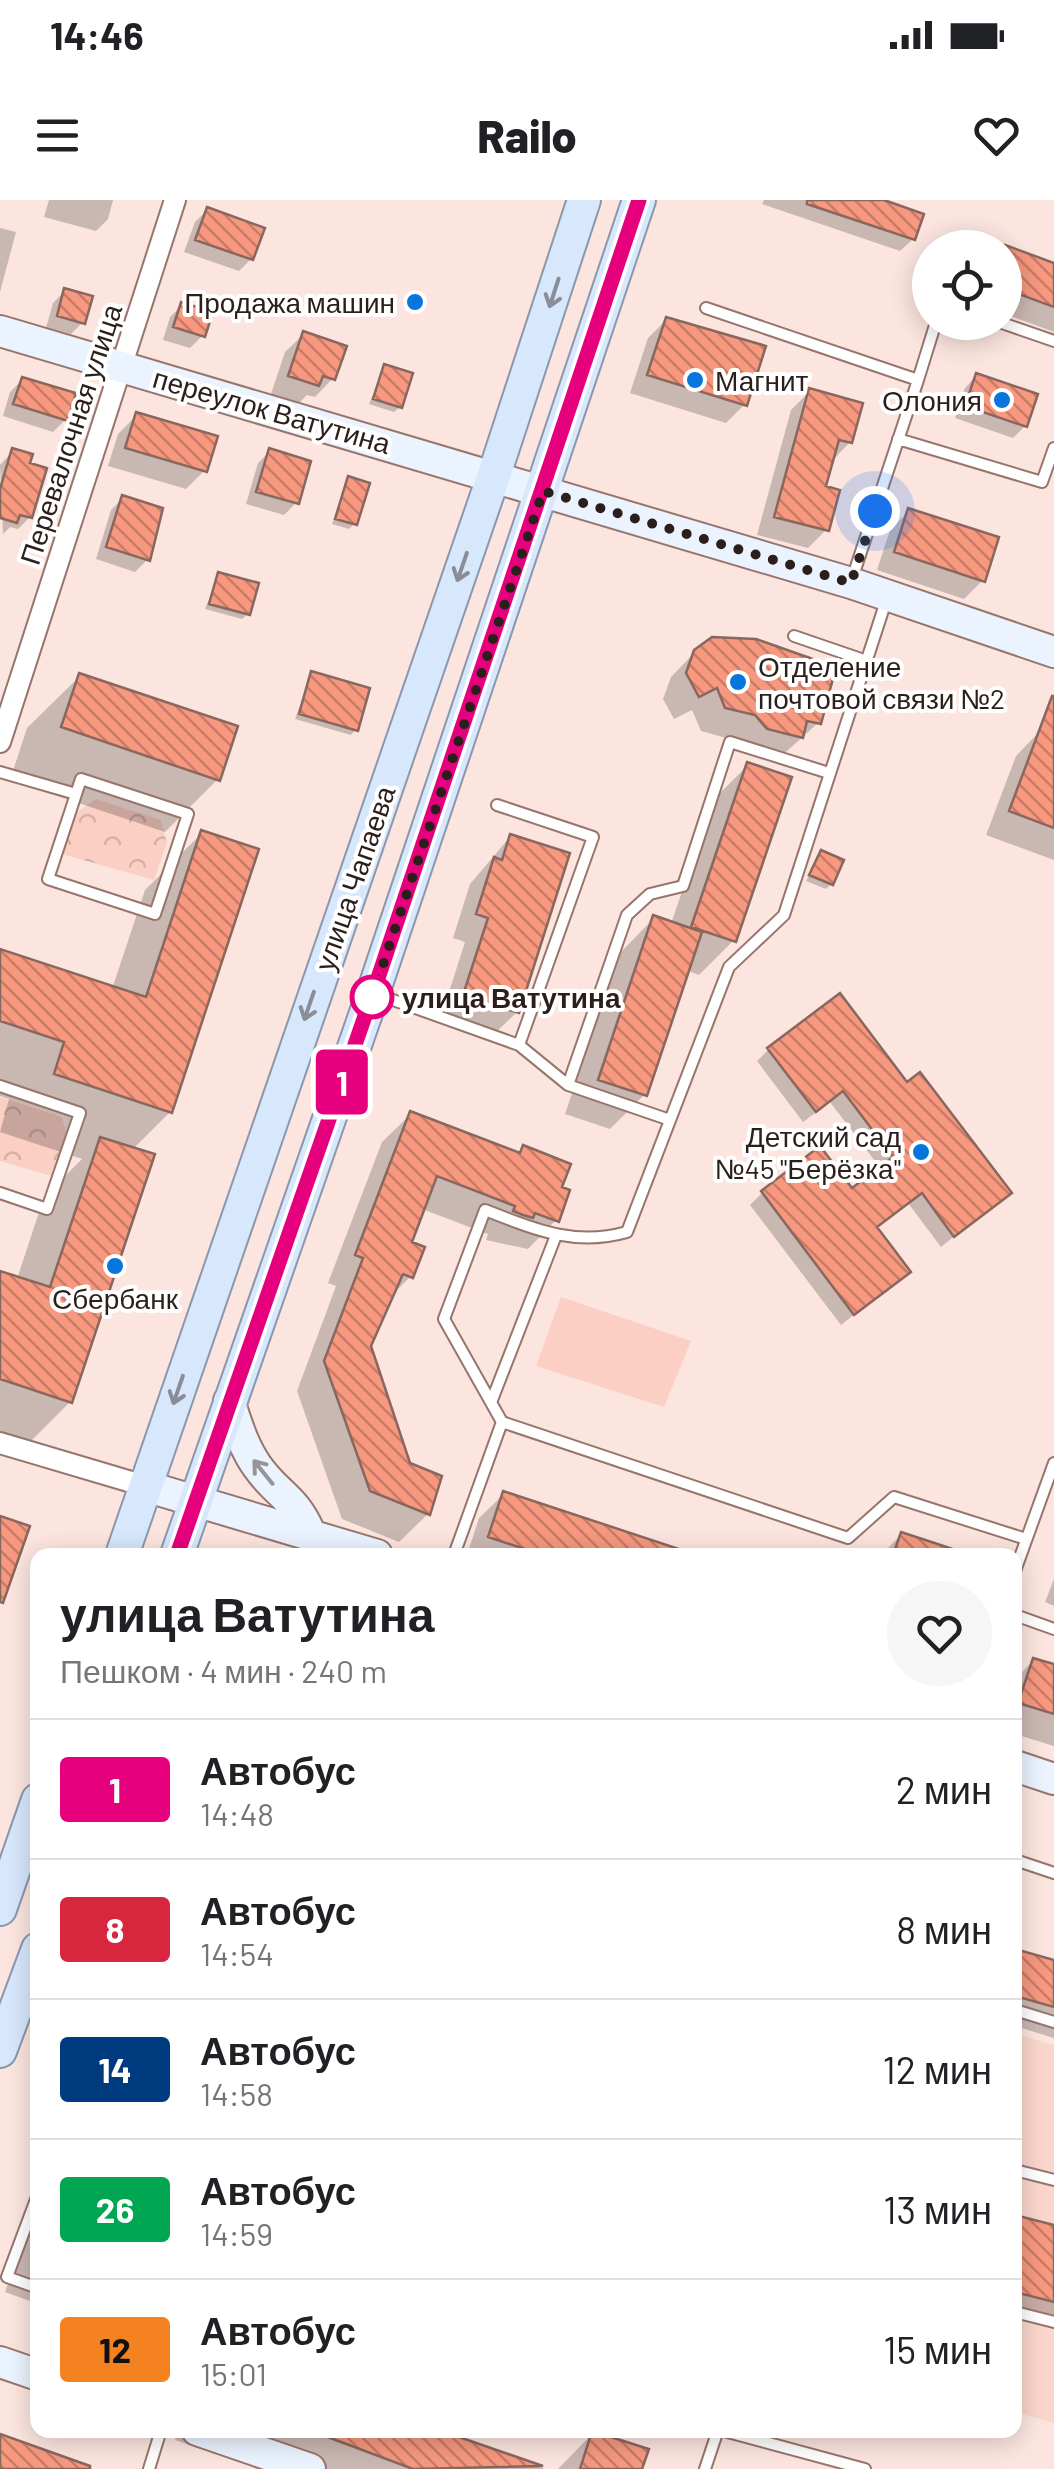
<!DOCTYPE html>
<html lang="ru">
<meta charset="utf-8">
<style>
:root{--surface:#fff;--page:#f6f6f6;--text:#202124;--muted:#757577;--line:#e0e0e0}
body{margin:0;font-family:Barlow,sans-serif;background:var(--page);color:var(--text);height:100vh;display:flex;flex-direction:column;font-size:38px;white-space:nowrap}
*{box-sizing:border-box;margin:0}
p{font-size:32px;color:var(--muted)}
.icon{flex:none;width:55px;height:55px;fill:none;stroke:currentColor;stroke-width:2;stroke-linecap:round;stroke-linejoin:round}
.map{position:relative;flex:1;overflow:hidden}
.details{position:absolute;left:30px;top:1348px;width:992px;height:890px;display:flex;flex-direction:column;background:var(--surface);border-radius:20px;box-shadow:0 5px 25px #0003}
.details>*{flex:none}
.badge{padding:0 20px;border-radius:8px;font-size:35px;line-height:65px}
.fabs{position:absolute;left:912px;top:30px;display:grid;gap:20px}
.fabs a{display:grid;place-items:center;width:110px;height:110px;border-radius:50%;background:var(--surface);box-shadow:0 5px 25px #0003;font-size:50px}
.you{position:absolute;width:50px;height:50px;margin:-25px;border:8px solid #fff;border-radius:50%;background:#1a73e8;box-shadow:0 0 0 15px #1a73e833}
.map>.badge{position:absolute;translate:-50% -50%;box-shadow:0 0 0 5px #fff}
.round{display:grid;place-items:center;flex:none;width:105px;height:105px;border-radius:52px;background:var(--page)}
.headline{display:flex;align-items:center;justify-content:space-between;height:170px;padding:0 30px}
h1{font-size:48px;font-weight:800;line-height:75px}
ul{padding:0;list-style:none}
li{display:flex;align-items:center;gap:30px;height:140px;padding:0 30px;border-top:2px solid var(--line)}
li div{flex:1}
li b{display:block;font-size:38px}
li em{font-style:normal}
li .badge{min-width:110px;font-weight:700;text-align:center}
.status{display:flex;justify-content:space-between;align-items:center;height:70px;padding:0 50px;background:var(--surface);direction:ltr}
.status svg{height:28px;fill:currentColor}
header{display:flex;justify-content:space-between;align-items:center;height:130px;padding:0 30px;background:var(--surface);font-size:45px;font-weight:800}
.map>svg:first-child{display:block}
.built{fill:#fad6cc}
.forest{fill:url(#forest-crowns)}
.garden{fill:#fbcfc3}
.shadow{fill:#0003}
.building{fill:url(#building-back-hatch);stroke:#88675e;stroke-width:2.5}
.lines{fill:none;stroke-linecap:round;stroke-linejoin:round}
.lane-casing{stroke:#96756c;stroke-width:14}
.street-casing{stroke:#96756c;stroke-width:24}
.secondary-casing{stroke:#96756c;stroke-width:34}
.primary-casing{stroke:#8a97ac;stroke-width:36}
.lane{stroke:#fff;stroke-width:10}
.street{stroke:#fff;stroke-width:20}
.secondary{stroke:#ebf3fe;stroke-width:30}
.primary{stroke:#d7e7fc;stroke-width:32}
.oneway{stroke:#8a8d97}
.oneway2{stroke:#959498}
.line-casing{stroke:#fff;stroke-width:22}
.line{stroke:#e6007e;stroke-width:15}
.walk{stroke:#2c1f1b;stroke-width:10;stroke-dasharray:0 18}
.poi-dot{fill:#0775dd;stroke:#fff;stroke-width:4}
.stop-dot{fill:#fff;stroke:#e6007e;stroke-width:5}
.labels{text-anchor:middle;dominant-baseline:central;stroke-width:8;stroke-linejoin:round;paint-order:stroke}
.poi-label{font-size:28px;fill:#2c1f1b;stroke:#fff;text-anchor:end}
.street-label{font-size:28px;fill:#2c1f1b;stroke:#fff}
.stop-label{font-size:28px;font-weight:bold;fill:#2c1f1b;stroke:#fff;text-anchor:start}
</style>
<div class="status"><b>14:46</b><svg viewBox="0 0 49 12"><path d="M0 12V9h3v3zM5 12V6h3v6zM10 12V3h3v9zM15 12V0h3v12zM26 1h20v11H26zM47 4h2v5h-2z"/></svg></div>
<header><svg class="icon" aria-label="menu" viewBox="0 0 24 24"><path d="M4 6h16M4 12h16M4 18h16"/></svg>Railo<svg class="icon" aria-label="heart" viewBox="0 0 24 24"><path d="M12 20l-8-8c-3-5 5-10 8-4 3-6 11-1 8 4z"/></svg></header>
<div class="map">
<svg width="1054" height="2269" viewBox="0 0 1054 2269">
<defs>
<pattern id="forest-crowns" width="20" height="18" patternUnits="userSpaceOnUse" patternTransform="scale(2.5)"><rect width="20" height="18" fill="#fbcfc3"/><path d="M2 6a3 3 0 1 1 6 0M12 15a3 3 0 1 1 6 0" fill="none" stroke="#d7b1a7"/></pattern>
<pattern id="building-back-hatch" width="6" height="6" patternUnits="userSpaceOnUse" patternTransform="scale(2.5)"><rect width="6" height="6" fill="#f7987f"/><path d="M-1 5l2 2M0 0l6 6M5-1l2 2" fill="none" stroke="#c87b67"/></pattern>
</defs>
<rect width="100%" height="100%" fill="#fce5df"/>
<path class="built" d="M1015 1834 1054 1845V2223L1015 2212Z"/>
<path class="forest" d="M96 599 161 620 167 643 154 680 62 654 76 613Z
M0 897 62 917 68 939 55 977 0 961Z"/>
<path class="garden" d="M561 1097 691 1141 664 1207 536 1166Z"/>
<path class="shadow" d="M49 0H113L108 19 96 31 44 17Z
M764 0H876L913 39 900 51 762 4Z
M207 10 251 59 239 71 184 52 195 22Z
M0 28 16 32 0 92Z
M1000 46 1054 65V132L1005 114V48Z
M65 91 83 122 71 134 46 128 53 103Z
M182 105 202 136 190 148 163 140 170 117Z
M667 119 744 205 726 223 630 193 648 138Z
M304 134 333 178 315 197 307 195 299 203 271 194 285 152Z
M385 167 400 207 394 212 369 204Z
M977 175 1025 226 1013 238 955 218 965 188Z
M23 179 65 220 53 232 3 216 10 192Z
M810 191 850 242 831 262 823 288 826 330 808 348 757 335 791 210Z
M137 215 205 270 186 289 108 266 118 234Z
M13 251 30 317 18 329 10 327 3 334 0 265Z
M270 251 296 303 284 315 246 304 258 263Z
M349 279 354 324 349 329 332 324Z
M123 298 147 360 135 372 96 359 111 310Z
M909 311 983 380 964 399 877 370 890 330Z
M219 375 248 414 242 419 205 409Z
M696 451 818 523 776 561 742 552 730 539 701 531 692 510 674 519 663 499 671 477Z
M312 474 356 529 351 535 295 519Z
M80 476 218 579 165 632 10 580 27 528Z
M1040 531 1054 536V660L986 635 1016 556Z
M748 565 734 740 699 775 686 770 644 895 610 929 565 914 620 753 654 718 671 724 713 600Z
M202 633 170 912 132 950 70 1202 13 1259 0 1254V1074L17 1079 44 997 82 959 0 932 9 899 0 896V752L112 789 145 690Z
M510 637 517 812 492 836 440 820 465 742 453 738 470 684Z
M821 653 831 684 826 689 806 681Z
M769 849 907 885 1008 993 941 1047 908 1003 875 1029 907 1072 841 1125 750 1005 762 993 851 992 881 969 830 902 803 922 757 861Z
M411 914 517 955 524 948 559 988 556 1020 528 1049 486 1040 488 1034 422 1009 409 1044 411 1076 389 1098 368 1146 428 1314 399 1342 342 1319 297 1191 336 1086 328 1083 382 942Z
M504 1294 689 1355H467L479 1318Z
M901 1335 963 1355H881Z
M1054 1379V1406L1045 1402Z
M1034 1460 1054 1467V1546L1015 1534V1479Z
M1015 1750 1054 1761V1838L1015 1826Z
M38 1998V2104L5 2092Z
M1015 2018 1054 2028V2117L1015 2106Z
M179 2230H431L545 2269H261L175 2240Z
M593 2233 639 2269H558Z"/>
<path class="building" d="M807 0H884L924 14 915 40 807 4Z
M207 7 265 28 253 60 195 40Z
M1005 45 1054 63V107L1005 89Z
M64 88 93 96 85 124 57 116Z
M181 102 213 112 205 137 173 127Z
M666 117 766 146 747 206 647 175Z
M303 131 347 146 335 180 323 176 319 186 288 176Z
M384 164 413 173 402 208 373 199Z
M976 173 1038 194 1027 227 965 206Z
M22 177 76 193 68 221 13 204Z
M809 188 863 203 852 243 839 240 826 286 840 290 829 331 774 317Z
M136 212 218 236 207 272 125 248Z
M12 248 33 254 30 263 47 268 32 318 20 315 17 323 0 318V289Z
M269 248 311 261 299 304 256 292Z
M348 276 370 283 357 325 335 319Z
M122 295 163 308 150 361 106 347Z
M908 308 999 337 985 382 894 352Z
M218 372 259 383 250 415 209 404Z
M712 437 756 439 836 467 821 524 807 521 803 538 767 529 755 515 725 508 717 488 699 497 686 473 694 450Z
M311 471 370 488 358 531 299 514Z
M79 473 238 526 220 581 61 527Z
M1052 496H1054V628L1009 611Z
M747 562 792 577 736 742 691 727Z
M201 630 259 649 172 913 54 874 64 842 0 821V749L146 797Z
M510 634 570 653 519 813 463 795 488 718 476 714 494 657 502 660Z
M821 650 844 660 833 685 809 675Z
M653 715 702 732 647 896 598 880Z
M840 793 907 882 920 872 1012 993 954 1037 922 993 877 1027 911 1072 854 1115 761 991 820 946 852 988 893 957 843 891 816 912 767 848Z
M410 911 520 953 523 945 571 964 562 987 570 990 559 1022 535 1013 533 1018 523 1015 513 1011 515 1006 437 976 412 1042 425 1047 413 1078 403 1074 371 1146 410 1263 442 1276 430 1315 370 1291 324 1161 363 1058 355 1055Z
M100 937 155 954 72 1203 0 1179V1071L50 1087Z
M503 1291 685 1351 684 1355H543L488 1337Z
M0 1316 30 1326 3 1403 0 1402Z
M901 1332 959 1351 958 1355H893Z
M1033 1458 1054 1464V1514L1018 1503Z
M1015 1749 1054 1760V1807L1015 1796Z
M1015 2015 1054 2025V2102L1015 2092Z
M309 2230H439L543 2266 413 2269Z
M592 2231 649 2249 642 2269H580Z
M0 2234 90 2266V2269H0Z"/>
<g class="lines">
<defs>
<path id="lane" d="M706 108 918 180 851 382
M999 122 1054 141
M918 180 936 122
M898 239 1042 282 1054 248
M794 436 867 461
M0 572 76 594
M81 579 188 614 155 714 48 679Z
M497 605 593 637 519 845
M379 795 519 845 568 885 670 920
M568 885 627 715 650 694 683 686 730 542 829 573
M0 886 80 913 47 1009 0 993
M492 1200 555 1038
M502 1222 848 1338 894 1297 1026 1339
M454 1355 502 1222 444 1119 485 1010C534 1029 574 1047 627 1032L729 767 784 715 886 401
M1015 1371 1054 1263
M1015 1415 1054 1429
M1015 1660 1054 1673
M1015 1810 1054 1822
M1015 1970 1054 1980
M38 1994 7 2077 38 2088
M1015 2112 1054 2122
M720 2230 865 2269
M149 2269 161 2230
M705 2269 718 2230"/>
<path id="street" d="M0 542 175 0
M0 1243 145 1286"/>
<path id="secondary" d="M0 131 851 383 1054 452
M229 1201C237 1224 243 1246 257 1266 278 1296 294 1296 310 1333
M145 1286 377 1355
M1015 1566 1054 1579
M0 2162 38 2175
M197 2230 310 2269"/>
<path id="primary" d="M122 1355 494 275 584 0
M177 1355 373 793 639 0
M0 1709 38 1600
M0 1851 38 1749"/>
</defs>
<use href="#lane" class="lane-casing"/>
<use href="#street" class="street-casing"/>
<use href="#secondary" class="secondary-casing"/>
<use href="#primary" class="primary-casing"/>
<use href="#lane" class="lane"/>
<use href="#street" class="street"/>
<use href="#secondary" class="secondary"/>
<use href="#primary" class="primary"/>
</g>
<defs><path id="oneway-shaft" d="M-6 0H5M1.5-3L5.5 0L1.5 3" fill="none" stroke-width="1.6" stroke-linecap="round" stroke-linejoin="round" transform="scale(2.5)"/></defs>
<g class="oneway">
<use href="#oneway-shaft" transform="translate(554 93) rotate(108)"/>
<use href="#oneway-shaft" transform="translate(462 367) rotate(109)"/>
<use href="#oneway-shaft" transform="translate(309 806) rotate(109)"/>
<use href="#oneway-shaft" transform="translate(178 1190) rotate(109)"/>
</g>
<use class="oneway2" href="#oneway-shaft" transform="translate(263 1272) rotate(-129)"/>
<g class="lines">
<defs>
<path id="line" d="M177 1355 373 793 639 0"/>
</defs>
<use href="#line" class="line-casing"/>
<use href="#line" class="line"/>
<path class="walk" d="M372 797 543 291 851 383 875 311"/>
</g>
<g class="poi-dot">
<circle cx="415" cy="102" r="10"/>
<circle cx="695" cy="180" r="10"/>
<circle cx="1002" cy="200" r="10"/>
<circle cx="738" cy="482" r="10"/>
<circle cx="921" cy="952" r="10"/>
<circle cx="115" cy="1066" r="10"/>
</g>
<circle class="stop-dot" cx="372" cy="797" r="20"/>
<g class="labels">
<g class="poi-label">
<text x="395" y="102">Продажа машин</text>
<text x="715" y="180" text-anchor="start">Магнит</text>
<text x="982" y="200">Олония</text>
<text x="758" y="466" text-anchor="start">Отделение<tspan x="758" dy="32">почтовой связи №2</tspan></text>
<text x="901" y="936">Детский сад<tspan x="901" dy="32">№45 "Берёзка"</tspan></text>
<text x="115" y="1098" text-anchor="middle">Сбербанк</text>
</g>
<g class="street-label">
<text transform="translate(272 210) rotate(16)">переулок Ватутина</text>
<text transform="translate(70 234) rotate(-72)">Перевалочная улица</text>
<text transform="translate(354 678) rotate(-71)">улица Чапаева</text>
</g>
<g class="stop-label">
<text x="402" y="797">улица Ватутина</text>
</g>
</g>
</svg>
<div class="fabs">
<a><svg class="icon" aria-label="locate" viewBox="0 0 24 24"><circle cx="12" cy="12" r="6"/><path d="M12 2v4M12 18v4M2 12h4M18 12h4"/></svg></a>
</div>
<div class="you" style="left:875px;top:311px"></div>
<b class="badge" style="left:342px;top:882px;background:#e6007e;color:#fff">1</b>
<section class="details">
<div class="headline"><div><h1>улица Ватутина</h1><p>Пешком · 4 мин · 240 m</p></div><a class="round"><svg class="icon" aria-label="heart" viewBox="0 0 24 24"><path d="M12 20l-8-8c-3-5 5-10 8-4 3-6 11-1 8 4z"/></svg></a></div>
<ul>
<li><span class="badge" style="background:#e6007e;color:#fff">1</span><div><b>Автобус</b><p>14:48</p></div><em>2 мин</em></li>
<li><span class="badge" style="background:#d7263d;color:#fff">8</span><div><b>Автобус</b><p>14:54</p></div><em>8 мин</em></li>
<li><span class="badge" style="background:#003b80;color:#fff">14</span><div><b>Автобус</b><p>14:58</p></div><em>12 мин</em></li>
<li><span class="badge" style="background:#00a651;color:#fff">26</span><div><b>Автобус</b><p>14:59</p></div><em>13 мин</em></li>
<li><span class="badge" style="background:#f58220;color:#111">12</span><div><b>Автобус</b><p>15:01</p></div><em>15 мин</em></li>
</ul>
</section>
</div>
